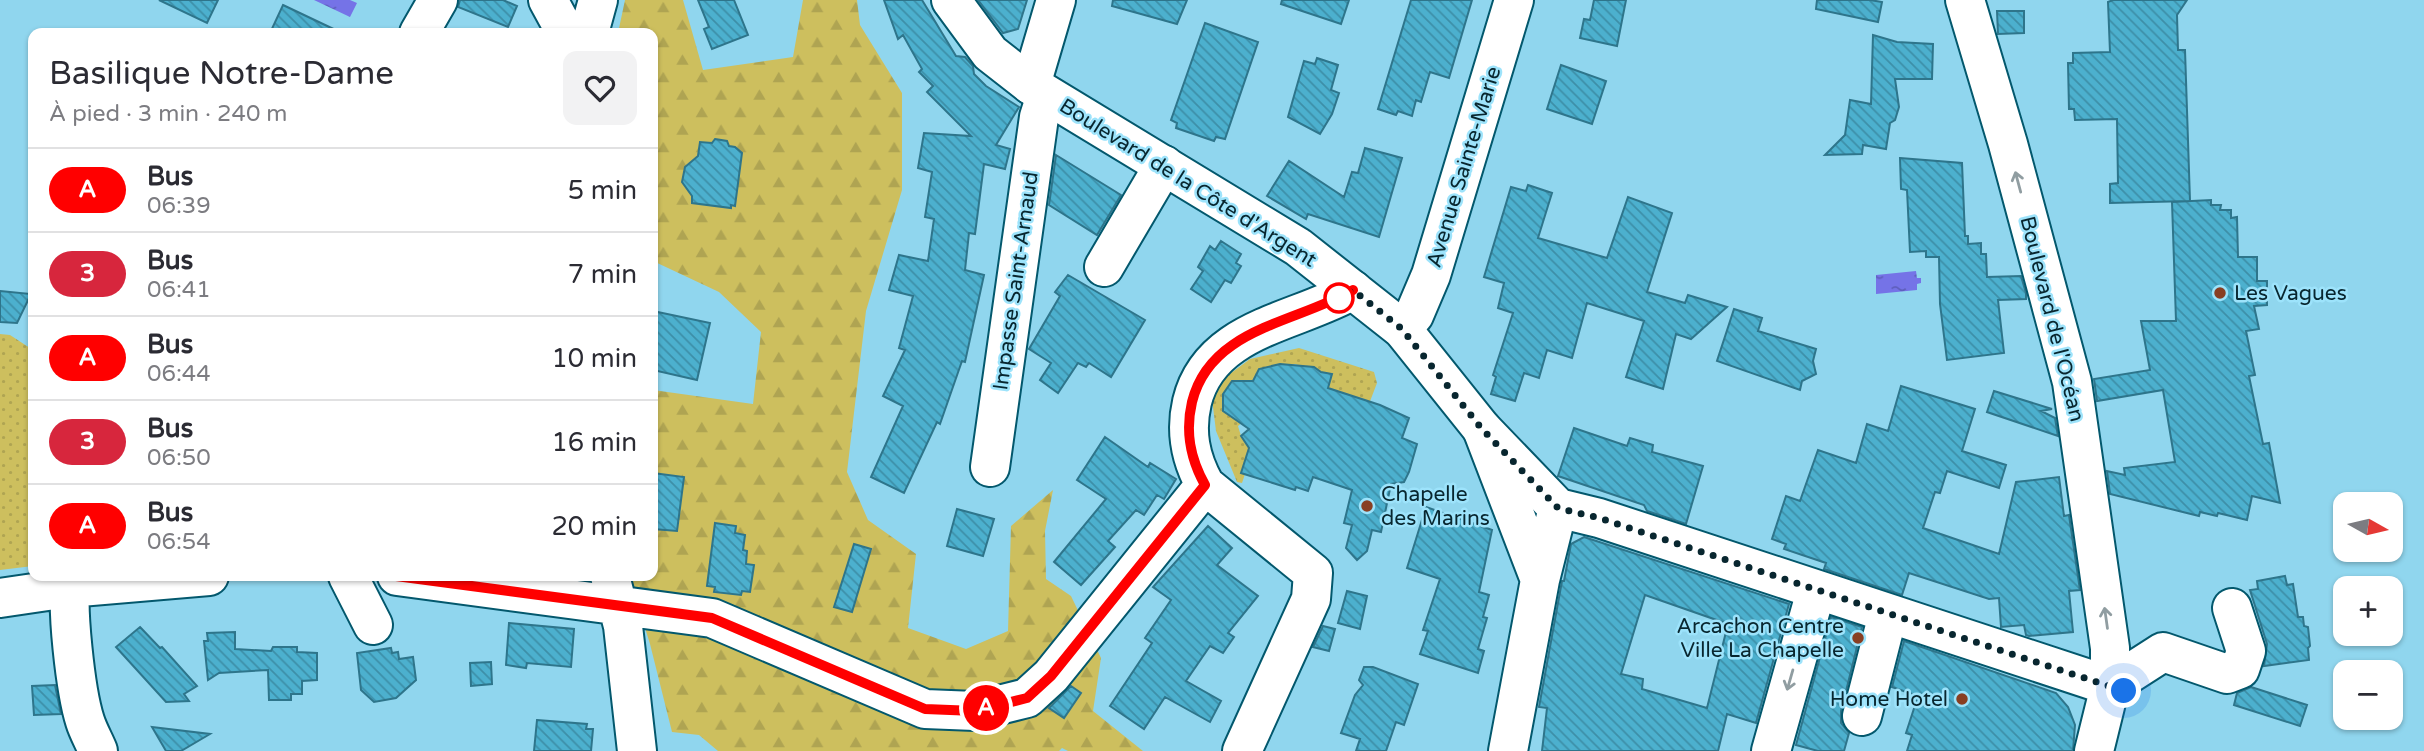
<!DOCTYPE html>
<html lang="fr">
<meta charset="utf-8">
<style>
:root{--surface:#fff;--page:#f2f2f3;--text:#2b2b33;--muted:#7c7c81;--line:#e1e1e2}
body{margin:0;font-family:"Varela Round",sans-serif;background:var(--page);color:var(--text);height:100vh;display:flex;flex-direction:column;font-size:26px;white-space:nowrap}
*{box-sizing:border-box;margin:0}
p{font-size:23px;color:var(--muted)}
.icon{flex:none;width:38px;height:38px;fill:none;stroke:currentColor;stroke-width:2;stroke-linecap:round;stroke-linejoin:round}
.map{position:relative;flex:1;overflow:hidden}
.side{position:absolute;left:28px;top:28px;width:630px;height:553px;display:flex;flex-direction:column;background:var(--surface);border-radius:14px;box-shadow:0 2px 5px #0004}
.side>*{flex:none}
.badge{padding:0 14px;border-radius:23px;font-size:24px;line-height:46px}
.needle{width:46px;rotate:98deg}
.buttons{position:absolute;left:2333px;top:492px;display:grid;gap:14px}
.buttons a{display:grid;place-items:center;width:70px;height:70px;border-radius:14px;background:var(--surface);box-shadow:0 2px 5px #0004;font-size:35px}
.you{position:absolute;width:35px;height:35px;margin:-18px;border:5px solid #fff;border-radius:50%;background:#1a73e8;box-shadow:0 0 0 10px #1a73e833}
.map>.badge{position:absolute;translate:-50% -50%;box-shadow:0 0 0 4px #fff}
.round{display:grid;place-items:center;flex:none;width:74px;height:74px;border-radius:14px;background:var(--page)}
.summary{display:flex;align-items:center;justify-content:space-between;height:119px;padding:0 21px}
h1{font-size:33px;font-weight:600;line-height:52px}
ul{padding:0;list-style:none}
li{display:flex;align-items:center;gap:21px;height:84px;padding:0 21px;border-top:2px solid var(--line)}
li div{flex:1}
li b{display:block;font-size:26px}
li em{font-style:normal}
li .badge{min-width:77px;font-weight:700;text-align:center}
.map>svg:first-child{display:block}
.grass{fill:url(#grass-dots)}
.forest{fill:url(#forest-firs)}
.water{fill:url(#water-ripples)}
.building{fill:url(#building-back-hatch);stroke:#2e758b;stroke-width:2;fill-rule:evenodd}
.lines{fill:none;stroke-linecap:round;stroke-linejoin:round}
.minor-casing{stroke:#03586d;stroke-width:42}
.major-casing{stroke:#03586d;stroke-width:42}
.minor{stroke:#fff;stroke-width:38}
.major{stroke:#fff;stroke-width:38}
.oneway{stroke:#909da1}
.line-casing{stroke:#fff;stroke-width:16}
.line{stroke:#f00;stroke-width:10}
.walk{stroke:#08262f;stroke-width:7;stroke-dasharray:0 12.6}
.poi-dot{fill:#883f23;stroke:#9de3fb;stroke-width:2.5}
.stop-dot{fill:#fff;stroke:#f00;stroke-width:3.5}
.labels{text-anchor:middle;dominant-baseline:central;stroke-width:5;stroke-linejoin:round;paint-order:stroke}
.street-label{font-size:21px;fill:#08262f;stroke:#9de3fb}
.poi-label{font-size:21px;fill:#08262f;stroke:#9de3fb;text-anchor:start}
</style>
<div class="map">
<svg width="2424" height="751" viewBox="0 0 2424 751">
<defs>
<pattern id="grass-dots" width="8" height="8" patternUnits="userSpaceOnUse" patternTransform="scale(1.75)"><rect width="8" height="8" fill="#cdbf5e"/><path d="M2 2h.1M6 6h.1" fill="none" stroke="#afa452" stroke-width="1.8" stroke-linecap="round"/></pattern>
<pattern id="forest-firs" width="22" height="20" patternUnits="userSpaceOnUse" patternTransform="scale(1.75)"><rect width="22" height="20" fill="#cdbf5e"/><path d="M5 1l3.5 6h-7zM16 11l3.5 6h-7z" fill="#afa452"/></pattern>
<pattern id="water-ripples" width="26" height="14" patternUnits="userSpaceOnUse" patternTransform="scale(1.75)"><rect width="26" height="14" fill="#7573e7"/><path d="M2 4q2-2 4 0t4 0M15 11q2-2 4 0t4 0" fill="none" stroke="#5e5ebc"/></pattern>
<pattern id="building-back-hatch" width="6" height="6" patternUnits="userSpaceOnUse" patternTransform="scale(1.75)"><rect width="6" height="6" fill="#4cb0ce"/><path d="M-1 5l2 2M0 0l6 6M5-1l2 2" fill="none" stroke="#3d8fa8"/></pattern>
</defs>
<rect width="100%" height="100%" fill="#90d6ee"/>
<path class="grass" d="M0 334 10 335 33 350V566L0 570Z
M1299 348 1374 372 1377 383 1369 404 1362 402 1363 399 1343 393 1326 391 1331 378 1330 376 1295 364 1257 373 1256 381 1223 399 1230 416 1243 422 1238 426 1241 436 1250 438 1249 453 1241 472 1245 474 1242 483 1237 482 1216 431 1212 399 1219 382 1250 359Z"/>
<path class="forest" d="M625 0H683L703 70 793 57 803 0H857L860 25 902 93V190L866 311 847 472 868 520 916 554 908 628 966 649 1008 631 1011 526 1053 490 1045 531 1046 579 1071 596 1101 658 1093 711 1143 751H1068L1062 748 1059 751H718L699 735 672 732 650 644 629 576H653V390L753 404 761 332 719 292 653 261V33H618Z"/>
<path class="water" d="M314 0H350L357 3 350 17Z
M1916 271 1917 278H1921V283L1917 284V290L1876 294V275Z"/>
<path class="building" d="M159 0H218L207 23Z
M460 0H503L517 6 508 27 458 7Z
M698 0H734L748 35 712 49 704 29 709 27Z
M884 0H922L956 56 965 57 973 66 974 74 986 86 1019 107 996 145 1010 149 1005 169 984 164 975 234 969 233 965 270 984 275 965 362 962 361 940 424 937 422 904 493 871 477 903 406 883 396 905 350 899 348 913 296 889 290 899 255 928 261 934 219 925 217 932 172 918 168 924 133 971 136 927 92 933 86 919 72 922 69 903 35 898 39Z
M978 0H1027L1018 29 1003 33Z
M1113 0H1187L1177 24 1112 6Z
M1282 0H1349L1341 24 1281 4Z
M1411 0H1472L1449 78 1430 72 1421 102 1416 100 1412 116 1398 111 1396 115 1378 109Z
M1594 0H1626L1617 46 1580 38 1584 19 1590 20Z
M1817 0H1870L1882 2 1878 22 1816 9Z
M2113 0H2187L2177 15 2178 50H2185L2190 201 2110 203V184L2118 183 2117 119 2075 120 2074 109H2069L2068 63H2073V53L2110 52 2108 2Z
M283 5 342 33H270Z
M1997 11H2024V33L1998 34Z
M1205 23 1258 42 1225 139 1216 137 1214 141 1176 128 1177 123 1171 120Z
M1873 35 1897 42 1933 44 1932 79H1895L1899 107 1895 120 1890 123 1886 149 1863 145 1862 154 1825 155 1845 135 1850 100 1871 104Z
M1317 58 1338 65 1331 90 1339 93 1332 114 1320 134 1288 117 1304 61 1315 64Z
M1561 65 1606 81 1592 124 1547 109Z
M715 139 727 141 729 146 735 147 742 153 735 206 731 205V208L692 203V196L682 182 685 167 698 156 700 142 712 143Z
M1365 148 1402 158 1379 237 1308 214 1306 219 1267 196 1289 161 1344 197 1352 172 1358 173Z
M1056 155 1121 195 1097 235 1049 205Z
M1900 158 1962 163 1965 236H1968V244L1981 243V254H1986L1987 277 2021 276 2026 293V299L1998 300 2004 353 1947 360 1940 304 1939 257H1926V251L1910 252 1907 190 1901 189Z
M1528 185 1552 193 1538 238 1607 258 1628 197 1672 213 1647 292 1685 303 1688 295 1727 307 1691 339 1676 334 1663 389 1626 377 1644 321 1587 303 1572 358 1547 350 1539 378 1524 373 1515 401 1491 394 1496 377 1493 375 1513 313 1498 308 1504 283 1484 277 1511 187 1526 191Z
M2211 200V205H2221L2220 210H2231V218L2237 217 2238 257H2257V281H2267V305L2254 306 2259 329 2246 331 2255 375 2249 376 2263 444 2269 443 2280 503 2252 496 2247 520 2218 513 2217 516 2200 512 2199 516 2110 494 2107 471 2125 475 2124 468 2175 462 2163 390 2097 401 2094 379 2150 370 2141 321H2176L2172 202Z
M1221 241 1241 254 1236 263 1241 266 1231 283 1225 280 1211 302 1191 289 1203 271 1198 267 1210 246 1215 250Z
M1068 275 1145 320 1111 377 1089 363 1086 367 1078 363 1058 393 1040 380 1051 363 1029 349 1060 296 1055 292Z
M0 291 31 294 17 323 0 322Z
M1734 309 1762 318 1758 331 1816 349 1813 361 1816 374 1802 381 1800 390 1717 361Z
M653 311 710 323 697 380 653 370Z
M1280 364 1314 367 1321 372 1332 374 1328 388 1380 405 1409 418 1402 438 1417 444 1409 472 1404 482 1391 484 1381 532 1372 530 1367 551 1357 560 1346 548 1352 525 1344 523 1352 490 1313 477 1308 491 1296 487 1295 490 1241 473 1249 448 1241 436 1249 429 1223 411V394L1232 381H1253L1259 369Z
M1901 386 1975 409 1962 451 2006 465 1999 488 1947 471 1940 493 1935 492 1923 528 1999 554 2016 482 2059 477 2064 516 2069 515 2080 590 2069 591 2073 632 2029 636 2026 635 2024 625 2001 627 1999 598 1989 599 1909 573 1902 595 1824 569 1826 563 1784 549 1786 544 1772 539 1786 496 1800 501 1818 450 1856 463 1867 424 1888 431Z
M1994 391 2052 409 2041 411 2055 418 2058 436 1987 412Z
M1574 428 1627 446 1630 438 1653 445 1652 452 1703 466 1686 524 1647 511 1644 505 1558 476Z
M1105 437 1148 467 1150 463 1176 479 1164 499 1157 495 1144 515 1136 510 1108 541 1115 547 1081 585 1054 562 1106 499 1077 480Z
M653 473 684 477 677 531 653 529Z
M1426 507 1492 530 1479 592 1489 595 1483 617 1487 618 1478 649 1484 651 1478 673 1420 654 1428 631 1423 630 1440 579 1407 568Z
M957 509 994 519 983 556 947 546Z
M715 523 736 526 735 533 745 535 743 550 747 551 746 564 754 565 750 592 742 591 741 595 714 592 715 587 707 586Z
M1208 526 1232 548 1217 565 1258 596 1228 633 1234 637 1223 653 1210 646 1186 681 1221 701 1210 722 1165 697 1144 729 1110 706 1152 643 1145 638 1171 600 1153 587Z
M1584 537 1789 604 1756 723 1727 714 1718 751H1542L1547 708 1539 707 1562 581H1564L1571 544ZM1645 595 1728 624 1707 708 1642 689 1643 679 1621 674Z
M854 544 871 549 852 612 834 607Z
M2285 576 2287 585 2293 584 2298 617H2303L2304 626 2308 627 2310 646 2308 648 2309 660 2264 666 2267 644 2250 590 2258 589 2257 581Z
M1347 591 1367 596 1360 629 1338 623Z
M1831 617 1862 627 1841 711V723L1849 733 1844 751H1818L1796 745Z
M509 623 574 629 571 667 527 663 526 668 506 665Z
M1323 626 1335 629 1329 651 1313 647Z
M140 627 160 648 162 647 197 686 184 694 189 701 166 702 116 647Z
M235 632V649L271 651 273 647H297V652L317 653V680L302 681V694H291V700H269L268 670 219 673 208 680 204 641H208L207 633Z
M1904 641 2056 693 2068 707 2075 725 2073 751H1907L1912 735 1906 733 1918 696 1892 687Z
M391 648 392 653 398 652 399 659 413 657 416 680 396 698 374 702 361 690 357 653Z
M491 662 492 684 471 686 470 663Z
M1364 667H1373L1418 684 1404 725 1396 722 1386 751H1356L1360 739 1341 733 1355 695 1363 685 1359 680Z
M55 685 61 714 34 715 32 686Z
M1071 686 1081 693 1064 718 1049 708Z
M2251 687 2307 705 2300 726 2234 705 2237 693Z
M537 720 587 724 586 729H593L591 751H534Z
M152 727 210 734 181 751H166Z"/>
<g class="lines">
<defs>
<path id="minor" d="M548 0 566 33
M419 33 438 0
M589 33 598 0
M1031 85 1056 0
M1104 267 1164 165
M1402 329 1414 315 1431 275 1514 0
M1482 429 1540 580
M990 467 1039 117 1046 95
M1205 485 1313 573 1311 599 1242 751
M72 576C65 603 76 693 85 721 88 731 94 741 98 751
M348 576 373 625
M397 576 712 618 925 709 975 711 1027 698 1051 676 1205 485C1190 458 1185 432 1192 402 1210 328 1295 323 1353 290
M610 576 623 626 637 751
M0 598 68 588 209 576
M2110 686 2163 652 2227 674 2240 669 2246 651 2232 608
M1862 716 1888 614
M1508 751 1540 580 1558 508
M1771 751 1816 591"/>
<path id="major" d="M951 0 990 53 1031 85 1298 247 1402 329 1482 429 1558 508 1599 518 2110 686
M1965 0 2008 144 2072 382 2110 648V686L2094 751"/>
</defs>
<use href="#minor" class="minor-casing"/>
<use href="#major" class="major-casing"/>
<use href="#minor" class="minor"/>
<use href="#major" class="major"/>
</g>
<defs><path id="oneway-shaft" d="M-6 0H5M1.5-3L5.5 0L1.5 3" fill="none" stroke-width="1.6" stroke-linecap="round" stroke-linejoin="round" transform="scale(1.75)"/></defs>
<g class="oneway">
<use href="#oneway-shaft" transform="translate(2018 182) rotate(-105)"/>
<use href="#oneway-shaft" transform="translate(2106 618) rotate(-98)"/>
<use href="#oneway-shaft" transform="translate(1790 680) rotate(106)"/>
</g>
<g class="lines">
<defs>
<path id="line" d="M396 576 712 618 925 709 975 711 1027 698 1051 676 1205 485C1190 458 1185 432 1192 402 1210 328 1296 323 1353 290"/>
</defs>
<use href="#line" class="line-casing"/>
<use href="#line" class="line"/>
<path class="walk" d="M1339 298 1353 290 1402 329 1482 429 1558 508 1599 518 2124 691"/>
</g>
<g class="poi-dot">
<circle cx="2220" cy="293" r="7"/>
<circle cx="1367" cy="506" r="7"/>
<circle cx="1858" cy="638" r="7"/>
<circle cx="1962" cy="699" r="7"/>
</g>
<circle class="stop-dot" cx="1339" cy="298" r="14"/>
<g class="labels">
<g class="street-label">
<text transform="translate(1464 167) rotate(-73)">Avenue Sainte-Marie</text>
<text transform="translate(1188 183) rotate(32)">Boulevard de la Côte d'Argent</text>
<text transform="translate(1016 281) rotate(-82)">Impasse Saint-Arnaud</text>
<text transform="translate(2052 319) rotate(76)">Boulevard de l'Océan</text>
</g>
<g class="poi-label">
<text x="2234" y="293">Les Vagues</text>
<text x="1381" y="494">Chapelle<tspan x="1381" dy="24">des Marins</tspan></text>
<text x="1844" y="626" text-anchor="end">Arcachon Centre<tspan x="1844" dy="24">Ville La Chapelle</tspan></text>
<text x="1948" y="699" text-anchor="end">Home Hotel</text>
</g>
</g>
</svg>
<div class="buttons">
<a><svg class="needle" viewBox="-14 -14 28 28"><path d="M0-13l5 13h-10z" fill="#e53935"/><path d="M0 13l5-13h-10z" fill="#7c7c81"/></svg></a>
<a>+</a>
<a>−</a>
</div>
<div class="you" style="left:2124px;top:691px"></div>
<b class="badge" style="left:986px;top:708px;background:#f00;color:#fff">A</b>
<section class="side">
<div class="summary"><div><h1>Basilique Notre-Dame</h1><p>À pied · 3 min · 240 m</p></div><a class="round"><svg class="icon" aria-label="heart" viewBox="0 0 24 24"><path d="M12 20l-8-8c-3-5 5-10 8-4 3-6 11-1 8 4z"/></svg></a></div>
<ul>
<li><span class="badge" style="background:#f00;color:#fff">A</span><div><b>Bus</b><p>06:39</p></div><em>5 min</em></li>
<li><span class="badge" style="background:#d7263d;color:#fff">3</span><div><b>Bus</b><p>06:41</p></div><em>7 min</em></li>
<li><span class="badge" style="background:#f00;color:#fff">A</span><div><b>Bus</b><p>06:44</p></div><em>10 min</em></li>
<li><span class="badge" style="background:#d7263d;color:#fff">3</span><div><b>Bus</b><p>06:50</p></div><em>16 min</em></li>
<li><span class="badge" style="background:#f00;color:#fff">A</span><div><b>Bus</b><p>06:54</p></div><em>20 min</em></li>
</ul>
</section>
</div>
